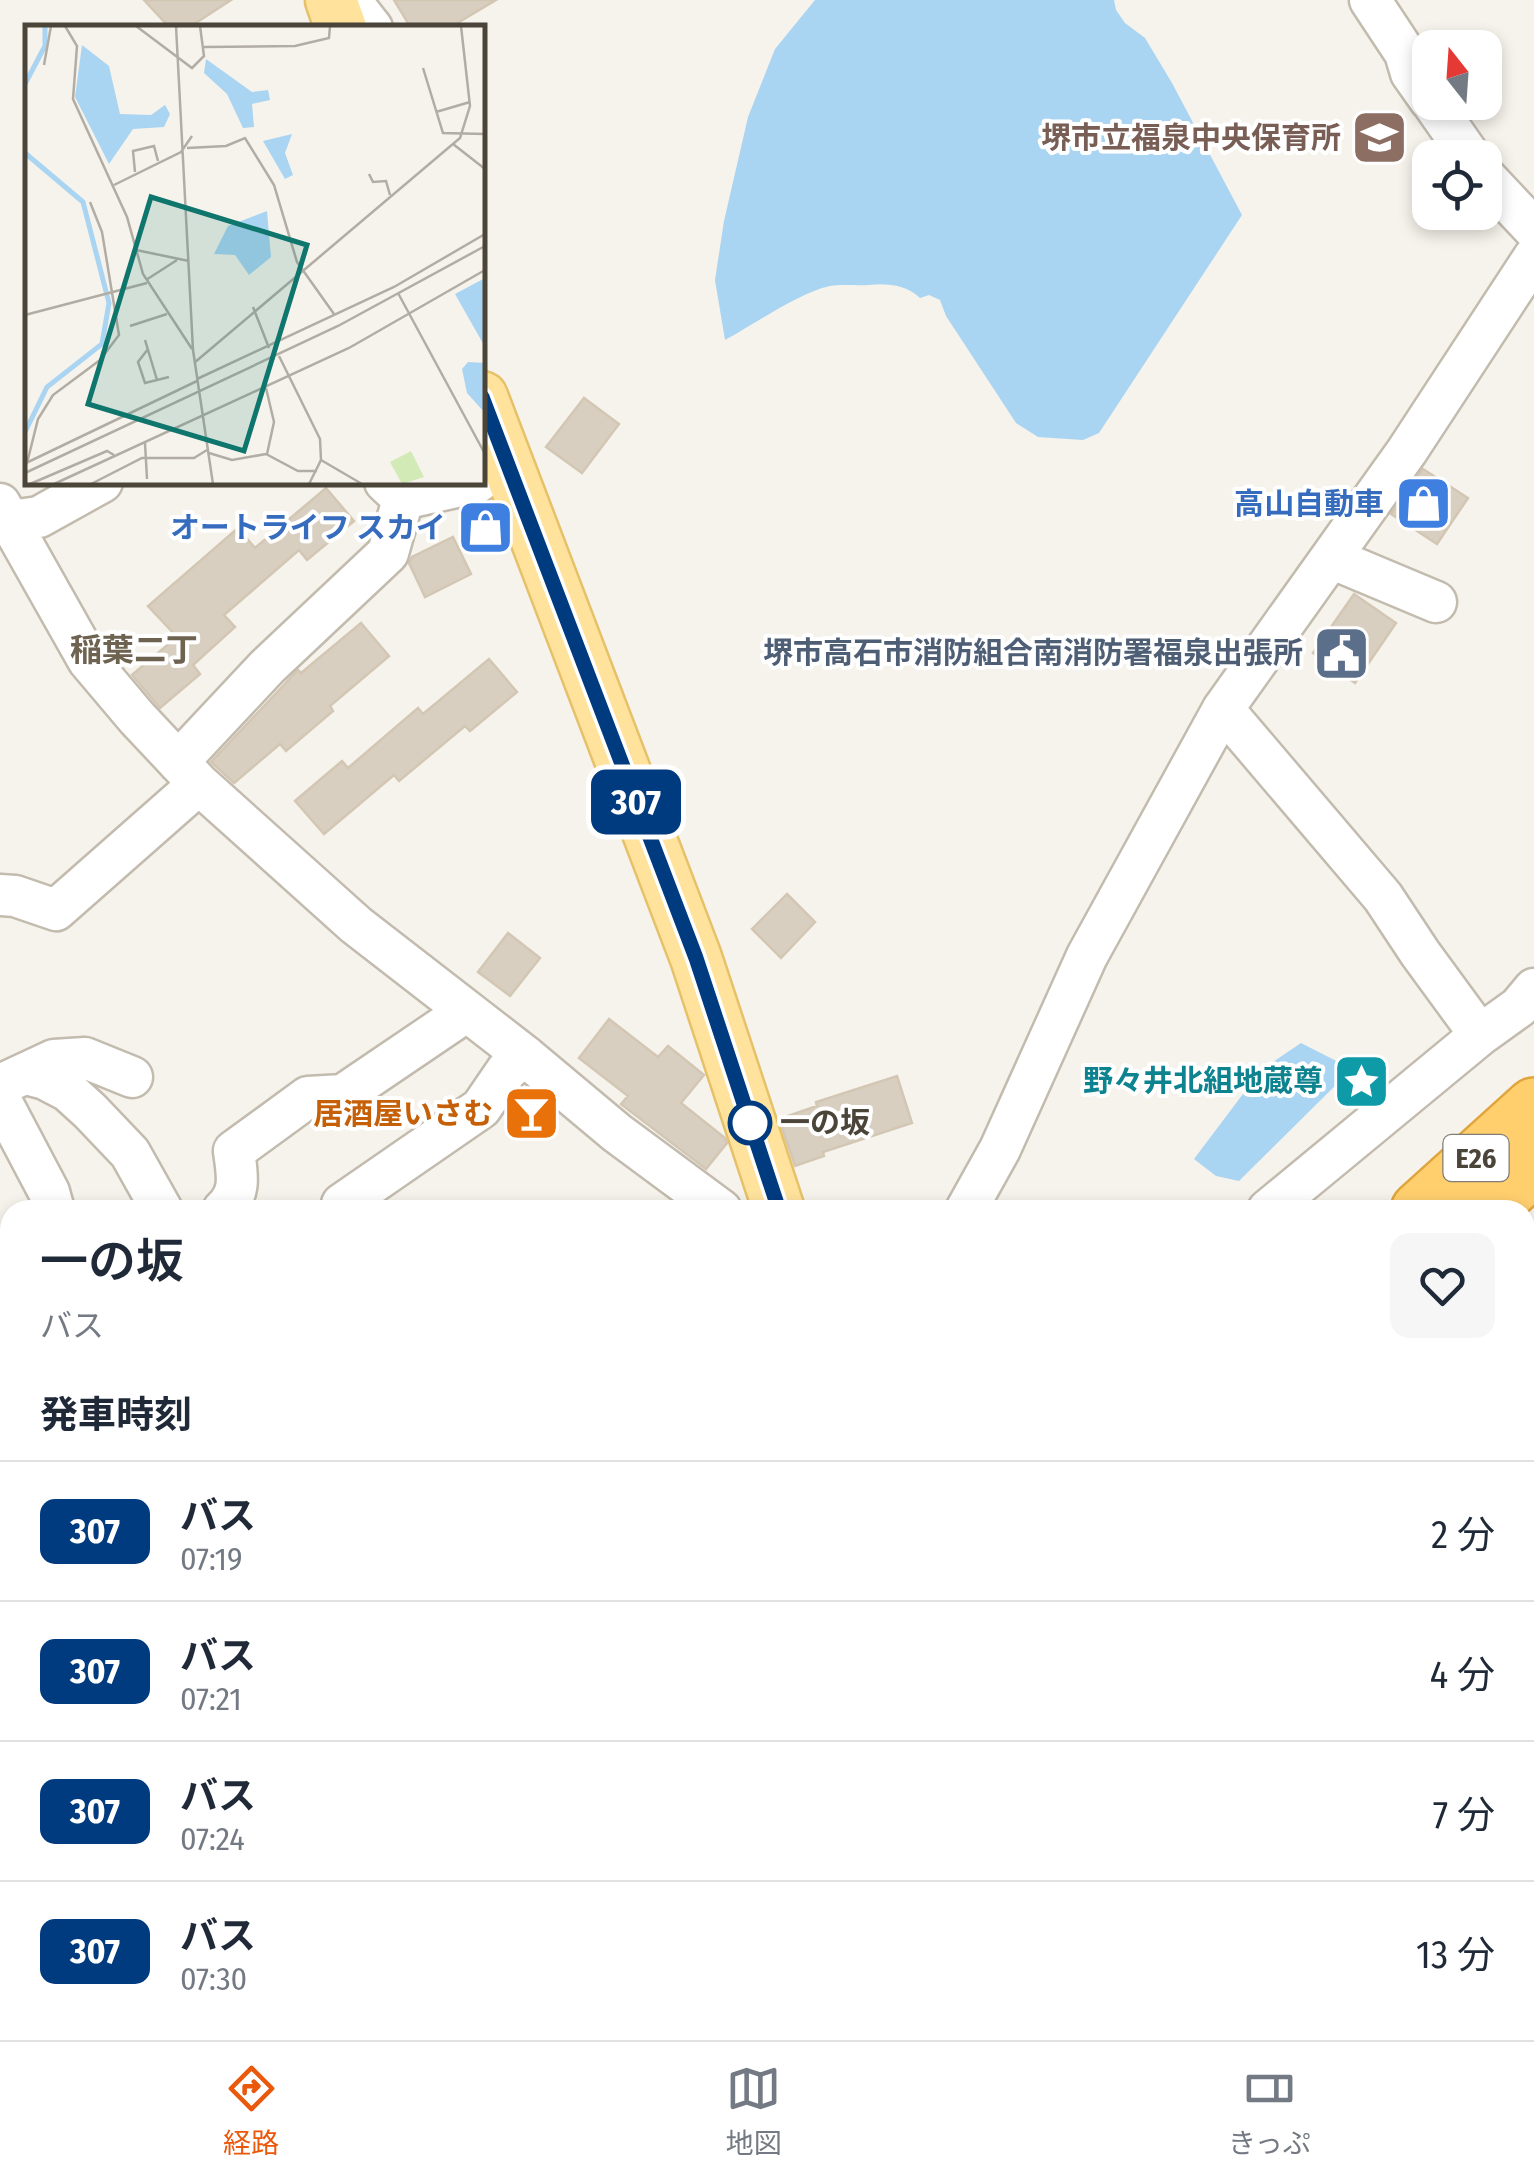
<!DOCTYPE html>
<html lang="ja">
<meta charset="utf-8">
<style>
:root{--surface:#fff;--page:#f6f6f7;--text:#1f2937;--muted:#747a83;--line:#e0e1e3;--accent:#ea580c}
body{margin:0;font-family:"Fira Sans Condensed","Noto Sans JP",sans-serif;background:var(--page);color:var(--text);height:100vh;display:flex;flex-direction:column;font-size:38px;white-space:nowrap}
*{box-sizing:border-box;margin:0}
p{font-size:32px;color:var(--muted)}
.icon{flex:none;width:55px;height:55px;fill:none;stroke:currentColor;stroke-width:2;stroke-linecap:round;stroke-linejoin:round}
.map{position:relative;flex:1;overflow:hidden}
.sheet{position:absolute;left:0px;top:1200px;width:1535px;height:840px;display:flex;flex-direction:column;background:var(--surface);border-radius:30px 30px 0 0;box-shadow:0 5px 15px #0003}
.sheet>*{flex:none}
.badge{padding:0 20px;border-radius:15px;font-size:35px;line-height:65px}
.needle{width:65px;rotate:343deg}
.tools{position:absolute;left:1412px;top:30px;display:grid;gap:20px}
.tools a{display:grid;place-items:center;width:90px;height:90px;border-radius:20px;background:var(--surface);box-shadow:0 5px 15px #0003;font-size:50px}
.map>.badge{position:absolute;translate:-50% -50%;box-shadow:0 0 0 5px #fff}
h2{padding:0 40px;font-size:38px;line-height:90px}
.round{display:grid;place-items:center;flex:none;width:105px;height:105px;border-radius:20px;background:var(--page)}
.summary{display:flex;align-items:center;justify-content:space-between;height:170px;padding:0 40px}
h1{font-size:48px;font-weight:600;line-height:75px}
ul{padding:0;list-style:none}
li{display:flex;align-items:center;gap:30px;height:140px;padding:0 40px;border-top:2px solid var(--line)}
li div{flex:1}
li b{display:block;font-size:38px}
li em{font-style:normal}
li .badge{min-width:110px;font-weight:700;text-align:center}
.menu{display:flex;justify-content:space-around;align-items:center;height:140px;border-top:2px solid var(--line);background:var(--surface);font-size:28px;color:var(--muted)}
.menu a{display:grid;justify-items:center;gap:5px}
.menu .on{color:var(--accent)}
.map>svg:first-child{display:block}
.water{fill:#a9d4f2}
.building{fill:#d8cfc1;stroke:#d3c7b4;stroke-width:2.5}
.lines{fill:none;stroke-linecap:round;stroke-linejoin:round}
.minor-casing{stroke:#c2bbae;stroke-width:45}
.major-casing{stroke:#e6c16a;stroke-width:55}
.highway-casing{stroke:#e0a43c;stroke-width:60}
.minor{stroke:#fff;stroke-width:40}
.major{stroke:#ffe39c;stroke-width:50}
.highway{stroke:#ffcf6e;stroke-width:55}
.line-casing{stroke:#fff;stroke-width:22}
.line{stroke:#003b80;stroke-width:15}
.stop-dot{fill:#fff;stroke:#003b80;stroke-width:5}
.labels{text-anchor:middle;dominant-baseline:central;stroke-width:8;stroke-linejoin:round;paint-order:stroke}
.shield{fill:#fff;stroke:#817c74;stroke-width:2.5}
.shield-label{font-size:28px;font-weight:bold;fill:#4b4439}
.education-label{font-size:30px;font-weight:bold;fill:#785e54;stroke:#fff;text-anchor:end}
.shop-label{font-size:30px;font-weight:bold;fill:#366cbe;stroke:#fff;text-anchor:end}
.service-label{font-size:30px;font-weight:bold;fill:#4e5e75;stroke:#fff;text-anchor:end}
.culture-label{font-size:30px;font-weight:bold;fill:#0d838f;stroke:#fff;text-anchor:end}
.food-label{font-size:30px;font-weight:bold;fill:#c56008;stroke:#fff;text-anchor:end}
.stop-label{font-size:30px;font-weight:bold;fill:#4b4439;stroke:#fff;text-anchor:start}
.neighbourhood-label{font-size:32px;font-weight:bold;fill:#6e6250;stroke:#fff}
.inset-river{fill:none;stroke:#a9d4f2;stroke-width:5}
.inset-road{fill:none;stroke:#b2ada4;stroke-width:2.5}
.view{fill:#0f766e;fill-opacity:0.15;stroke:#0f766e;stroke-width:5}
.inset-edge{fill:none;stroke:#4b4439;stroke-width:5}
</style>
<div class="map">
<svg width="1534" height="2040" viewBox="0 0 1534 2040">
<rect width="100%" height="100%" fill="#f6f3ec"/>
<path class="water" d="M815 0H1114L1116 10 1125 23 1145 38 1172 83 1242 215 1099 433 1083 440 1038 437 1016 423 946 316 940 300 929 295 920 298C907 285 886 283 869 285 856 286 842 284 830 286 798 293 755 324 725 340L715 280 724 221 748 117 775 49Z
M1301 1043 1352 1069 1239 1181 1216 1176 1194 1159 1261 1070Z"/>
<path class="building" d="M144 0H231L188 28H170Z
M394 0H496L449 28H411Z
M584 398 619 424 582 473 546 447Z
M1423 469 1468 498 1437 544 1391 514Z
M326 488 354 521 307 560 299 550 224 615 235 627 193 665 200 674 160 708 132 675 177 637 148 606 238 528 255 548Z
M453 537 471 574 425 597 409 563 412 557Z
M1354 594 1396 623 1355 683 1313 653Z
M361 623 389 656 330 706 333 711 286 751 280 744 234 783 211 762 298 670 301 673Z
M489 659 517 692 470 731 465 726 399 781 394 775 324 834 295 801 342 761 348 768 418 708 423 714Z
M787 894 815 922 781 958 752 929Z
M508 933 540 958 510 996 478 972Z
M609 1019 658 1057 668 1046 704 1075 681 1103 725 1138 727 1143 706 1169 621 1104 628 1096 579 1058Z
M897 1076 912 1123 823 1152 824 1156 795 1166 779 1119 817 1106 816 1102Z"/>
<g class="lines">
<defs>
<path id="minor" d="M350 0 372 28
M1370 0 1405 53 1411 73 1430 100
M1432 102 1471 158
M1485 177 1534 229
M385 482 403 499 478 482
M0 504 88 660 137 718 199 784 356 925 525 1056 617 1133 721 1210
M10 521 39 517 102 482
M1331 558 1436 602
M1223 709 1383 897 1420 953 1480 1035
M178 762 267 667 388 553 403 499
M0 895 15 896 56 910 199 784
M26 1074 45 1079 68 1091 90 1111 130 1153 162 1210
M0 1085 54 1060 85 1058 132 1077
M0 1099 49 1192 54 1210
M342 1204 481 1108 507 1070 525 1056
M223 1210C242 1193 237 1174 234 1151L308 1097 343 1095 467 1011
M966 1210 1000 1149 1087 956 1223 709 1407 451 1534 257
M1268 1210 1480 1035 1519 1007 1534 989
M0 1586 10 1569
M398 2040 409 2030"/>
<path id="major" d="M331 0 341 28
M482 397 696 958 779 1210
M1525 1437 1534 1430
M1156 2030 1161 2040
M839 2040 851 2030"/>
<path id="highway" d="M1419 1210 1534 1106
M1487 1210 1534 1167
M499 2040 510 2030
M569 2040 580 2030"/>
</defs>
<use href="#minor" class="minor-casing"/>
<use href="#major" class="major-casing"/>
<use href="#highway" class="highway-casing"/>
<use href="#minor" class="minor"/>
<use href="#major" class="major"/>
<use href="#highway" class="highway"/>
</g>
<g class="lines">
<defs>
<path id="line" d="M482 397 696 958 779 1210"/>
</defs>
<use href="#line" class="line-casing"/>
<use href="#line" class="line"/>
</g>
<defs>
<symbol id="school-square" viewBox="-11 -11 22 22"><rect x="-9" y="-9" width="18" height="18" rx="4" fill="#8d6e63" stroke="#fff"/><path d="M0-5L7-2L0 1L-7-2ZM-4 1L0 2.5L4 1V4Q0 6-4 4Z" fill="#fff"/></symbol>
<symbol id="shop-square" viewBox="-11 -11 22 22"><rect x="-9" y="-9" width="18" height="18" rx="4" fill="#3f7fe0" stroke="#fff"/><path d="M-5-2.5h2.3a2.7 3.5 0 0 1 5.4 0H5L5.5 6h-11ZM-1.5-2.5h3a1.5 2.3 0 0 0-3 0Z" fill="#fff"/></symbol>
<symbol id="civic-square" viewBox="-11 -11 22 22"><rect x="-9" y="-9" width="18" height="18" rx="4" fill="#5c6f8a" stroke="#fff"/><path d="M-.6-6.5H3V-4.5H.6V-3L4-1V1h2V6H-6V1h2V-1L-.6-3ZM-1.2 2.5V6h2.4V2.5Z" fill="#fff"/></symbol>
<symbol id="sight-square" viewBox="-11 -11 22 22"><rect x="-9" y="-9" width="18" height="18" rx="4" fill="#0f9aa8" stroke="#fff"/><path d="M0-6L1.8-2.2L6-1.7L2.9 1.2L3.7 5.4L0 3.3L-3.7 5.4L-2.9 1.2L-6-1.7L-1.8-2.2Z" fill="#fff"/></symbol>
<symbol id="bar-square" viewBox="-11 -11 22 22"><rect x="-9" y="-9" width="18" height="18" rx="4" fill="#e8710a" stroke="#fff"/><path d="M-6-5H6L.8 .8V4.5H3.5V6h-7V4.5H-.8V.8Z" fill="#fff"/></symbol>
</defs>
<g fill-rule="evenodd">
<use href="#school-square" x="1348" y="106" width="63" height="63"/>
<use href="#shop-square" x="1392" y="472" width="63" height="63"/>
<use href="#shop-square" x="454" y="496" width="63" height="63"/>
<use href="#civic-square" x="1310" y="622" width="63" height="63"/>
<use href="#sight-square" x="1330" y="1050" width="63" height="63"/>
<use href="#bar-square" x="500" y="1082" width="63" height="63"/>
</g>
<circle class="stop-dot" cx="750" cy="1123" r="20"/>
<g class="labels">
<rect class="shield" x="1443.5" y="1135" width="65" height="46" rx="8"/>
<g class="shield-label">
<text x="1476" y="1158">E26</text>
</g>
<g class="education-label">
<text x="1341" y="138">堺市立福泉中央保育所</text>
</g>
<g class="shop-label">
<text x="1384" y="504">高山自動車</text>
<text x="446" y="528">オートライフ スカイ</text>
</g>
<g class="service-label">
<text x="1303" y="653">堺市高石市消防組合南消防署福泉出張所</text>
</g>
<g class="culture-label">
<text x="1323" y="1081">野々井北組地蔵尊</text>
</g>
<g class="food-label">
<text x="493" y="1114">居酒屋いさむ</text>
</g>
<g class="stop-label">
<text x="780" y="1123">一の坂</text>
</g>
<g class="neighbourhood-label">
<text x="134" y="650">稲葉二丁</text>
</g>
</g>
<g transform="translate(25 25)">
<rect width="460" height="460" fill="#f6f3ec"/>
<path d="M386 426 399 452 377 459 365 437Z" fill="#d2eab5"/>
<path d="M57 20 84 41 95 89 126 90 140 80 145 89 139 102 108 104 84 139 50 72ZM181 34 227 67 243 65 245 75 227 79 229 102 218 103 202 69 179 48ZM267 109 260 128 268 150 260 154 238 116ZM242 186 246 232 224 250 210 230 189 229 203 201ZM460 253V322L430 269ZM443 337 460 338V388L442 368 437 344Z" fill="#a9d4f2"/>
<path class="inset-river" d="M0 59 20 21V1M0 128 58 177 84 278 77 319 22 362 0 407"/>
<path class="inset-road" d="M40 1 52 21 48 74 102 192 118 249 167 324M111 1 167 43 179 31 175 1M151 1 168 325 188 459M179 22 270 21 304 13 305 1M19 40 26 1M398 43 418 108 460 109M411 87 445 77M428 119 460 144M162 123 201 121 220 113 249 160 272 237 309 289M110 147 108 126 129 121 133 136M344 149 348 157 361 156 365 170M89 160 156 127 167 111M111 225 164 236M121 255 152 235M373 268 460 429M228 282 244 323M0 290 122 258M105 301 142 289M120 315 132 355M123 324 113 337 120 358 144 352M254 331 295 414 296 435 284 459M169 338 435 113 445 81 436 1M172 354 369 262 460 209M241 363 249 397 242 429M120 418 122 454M184 428 207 435 241 429 273 446H292M296 435 337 459M1 438 172 356M2 438 13 394 28 370 75 335 94 310 77 207 65 177M0 448 313 301 460 221M5 459 82 426 89 430M29 459 324 323 460 245M66 459 117 433H169L182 425"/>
<path class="view" d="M126 172 282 220 219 426 63 379Z"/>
<rect width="460" height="460" class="inset-edge"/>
</g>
</svg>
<div class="tools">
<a><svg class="needle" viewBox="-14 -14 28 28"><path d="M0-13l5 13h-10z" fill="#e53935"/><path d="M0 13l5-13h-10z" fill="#747a83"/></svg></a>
<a><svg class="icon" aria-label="locate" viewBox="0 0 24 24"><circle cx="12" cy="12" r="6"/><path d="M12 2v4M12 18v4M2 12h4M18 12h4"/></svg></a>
</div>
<b class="badge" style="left:636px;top:802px;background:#003b80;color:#fff">307</b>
<section class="sheet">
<div class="summary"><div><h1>一の坂</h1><p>バス</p></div><a class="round"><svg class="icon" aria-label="heart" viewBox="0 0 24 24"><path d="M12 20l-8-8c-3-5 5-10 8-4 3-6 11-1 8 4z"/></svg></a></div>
<h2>発車時刻</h2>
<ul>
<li><span class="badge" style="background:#003b80;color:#fff">307</span><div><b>バス</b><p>07:19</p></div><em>2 分</em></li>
<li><span class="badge" style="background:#003b80;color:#fff">307</span><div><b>バス</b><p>07:21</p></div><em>4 分</em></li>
<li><span class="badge" style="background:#003b80;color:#fff">307</span><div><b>バス</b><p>07:24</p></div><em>7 分</em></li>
<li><span class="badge" style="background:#003b80;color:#fff">307</span><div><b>バス</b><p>07:30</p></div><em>13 分</em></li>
</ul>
</section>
</div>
<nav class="menu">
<a class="on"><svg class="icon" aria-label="directions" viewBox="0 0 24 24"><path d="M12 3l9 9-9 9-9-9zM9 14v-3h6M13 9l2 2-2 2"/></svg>経路</a>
<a><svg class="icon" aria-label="map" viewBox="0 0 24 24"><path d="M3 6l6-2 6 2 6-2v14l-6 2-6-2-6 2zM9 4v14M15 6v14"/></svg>地図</a>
<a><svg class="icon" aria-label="tickets" viewBox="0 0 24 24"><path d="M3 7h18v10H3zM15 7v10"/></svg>きっぷ</a>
</nav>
